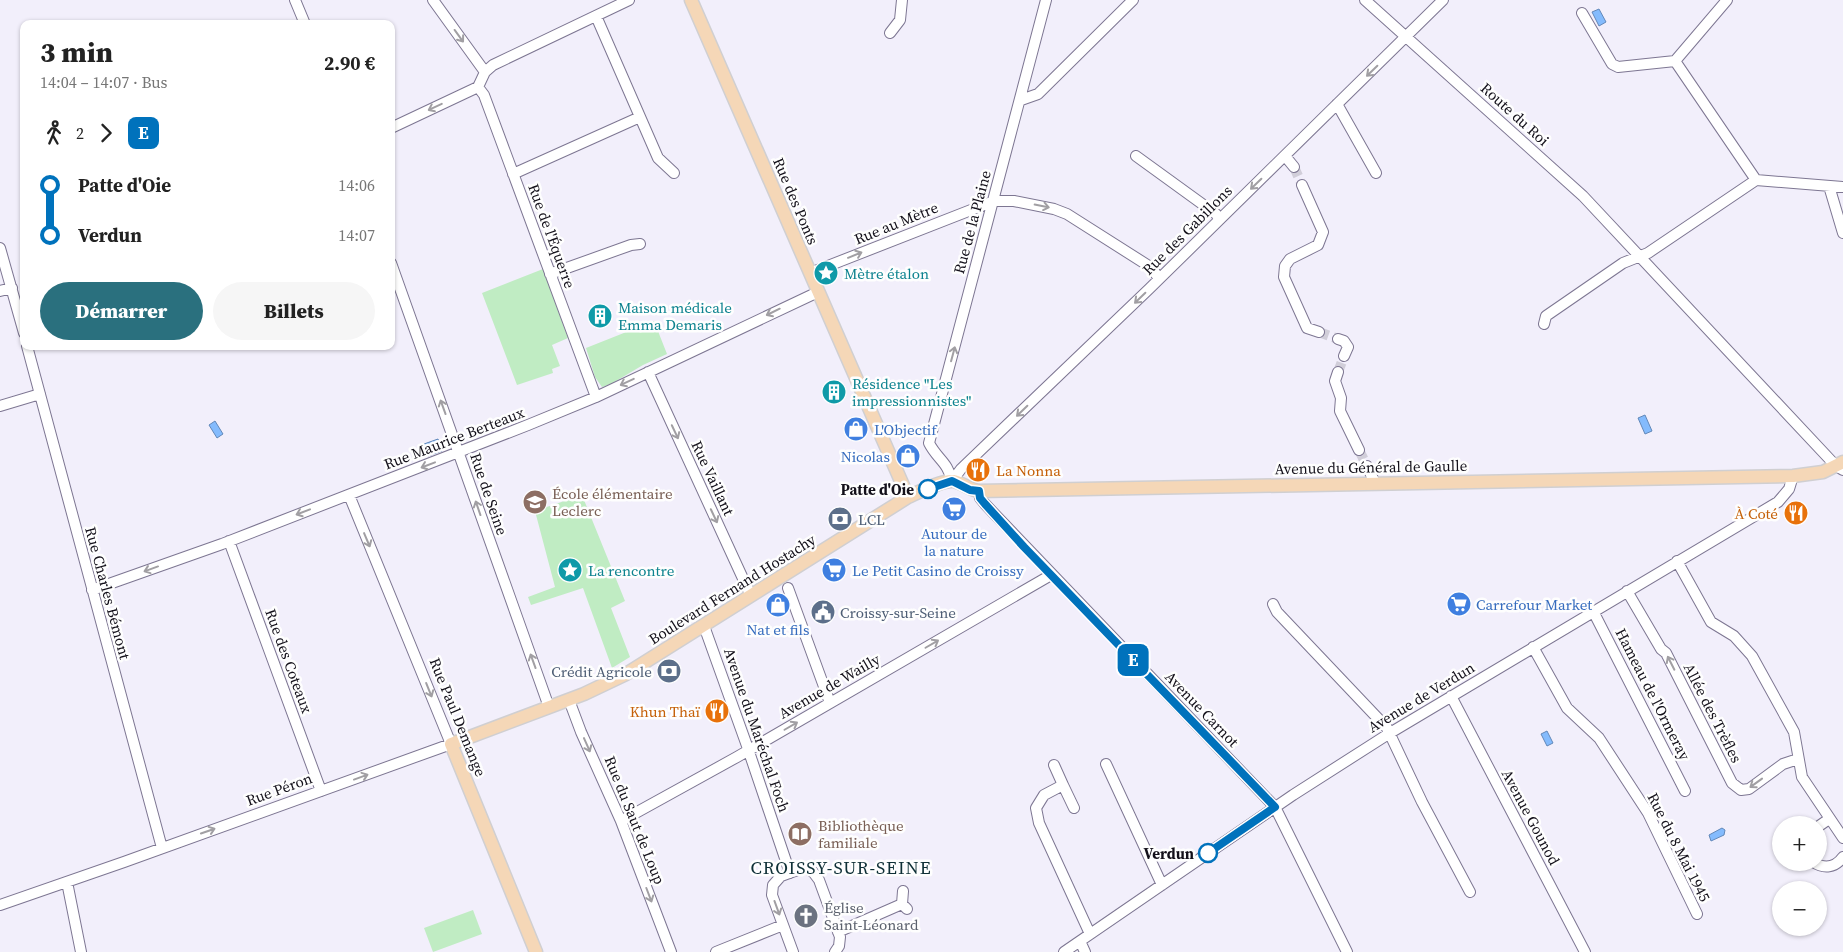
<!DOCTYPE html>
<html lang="fr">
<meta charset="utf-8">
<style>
:root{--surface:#fff;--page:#f6f6f6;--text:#222;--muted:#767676;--accent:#2a707e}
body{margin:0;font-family:"Source Serif 4",serif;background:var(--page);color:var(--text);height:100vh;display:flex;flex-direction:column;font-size:19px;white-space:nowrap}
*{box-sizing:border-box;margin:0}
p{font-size:16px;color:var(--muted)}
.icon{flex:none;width:28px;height:28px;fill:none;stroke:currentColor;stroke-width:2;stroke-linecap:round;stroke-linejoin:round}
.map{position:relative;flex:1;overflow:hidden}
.drawer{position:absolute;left:20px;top:20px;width:375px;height:330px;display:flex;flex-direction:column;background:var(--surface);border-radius:10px;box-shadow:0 1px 4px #0004}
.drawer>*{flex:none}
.badge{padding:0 10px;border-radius:8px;font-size:18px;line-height:32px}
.tools{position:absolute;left:1772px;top:816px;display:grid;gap:10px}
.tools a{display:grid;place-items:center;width:55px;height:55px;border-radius:50%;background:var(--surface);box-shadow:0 1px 4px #0004;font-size:25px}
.map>.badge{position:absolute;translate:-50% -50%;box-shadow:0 0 0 2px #fff}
.legs{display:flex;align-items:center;gap:8px;height:55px;padding:0 20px;font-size:16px}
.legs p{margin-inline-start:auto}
.summary{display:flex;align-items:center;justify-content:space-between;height:85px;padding:0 20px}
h1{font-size:28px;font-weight:800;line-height:38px}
.cta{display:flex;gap:10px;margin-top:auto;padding:10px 20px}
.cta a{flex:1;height:58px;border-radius:30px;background:var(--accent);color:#fff;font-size:20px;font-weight:800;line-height:58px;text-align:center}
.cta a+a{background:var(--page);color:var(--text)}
ul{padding:0 20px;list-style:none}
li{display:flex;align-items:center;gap:18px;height:50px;font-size:19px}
li i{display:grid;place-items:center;width:8px;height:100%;margin:0 6px;background:currentColor}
li i::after{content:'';width:12px;height:12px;margin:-6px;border:4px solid;border-radius:50%;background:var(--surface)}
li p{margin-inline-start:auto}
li:first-child i{background:linear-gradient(#0000 50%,currentColor 0)}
li:last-child i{background:linear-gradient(currentColor 50%,#0000 0)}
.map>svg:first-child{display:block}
.green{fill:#c0ecc3}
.water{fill:#84bbfd;stroke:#6288b9}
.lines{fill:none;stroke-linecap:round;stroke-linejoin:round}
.minor-tunnel{stroke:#d1ced9;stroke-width:10;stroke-dasharray:10 5;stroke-linecap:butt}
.minor-casing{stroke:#7d7692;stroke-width:12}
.major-casing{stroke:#d0cfd1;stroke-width:15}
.minor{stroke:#fff;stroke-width:10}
.major{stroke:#f5d7b7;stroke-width:12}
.oneway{stroke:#a19fa3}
.line-1-casing{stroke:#fff;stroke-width:11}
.line-1{stroke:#0072bc;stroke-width:8}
.stop-1-dot{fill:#fff;stroke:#0072bc;stroke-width:2.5}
.labels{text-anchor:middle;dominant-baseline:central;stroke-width:5;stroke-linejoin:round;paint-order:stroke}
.street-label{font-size:15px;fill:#13101a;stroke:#fefefe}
.culture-label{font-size:15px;fill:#0d838f;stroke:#fefefe;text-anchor:start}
.shop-label{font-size:15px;fill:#366cbe;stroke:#fefefe;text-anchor:start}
.food-label{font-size:15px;fill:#c56008;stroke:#fefefe;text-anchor:end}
.stop-label{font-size:15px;font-weight:bold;fill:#13101a;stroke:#fefefe;text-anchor:end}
.education-label{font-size:15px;fill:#785e54;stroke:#fefefe;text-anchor:start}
.service-label{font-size:15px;fill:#4e5e75;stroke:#fefefe;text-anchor:start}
.worship-label{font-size:15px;fill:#5b616d;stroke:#fefefe;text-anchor:start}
.quarter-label{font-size:18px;letter-spacing:1px;fill:#0e2f36;stroke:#fefefe}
</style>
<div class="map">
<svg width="1843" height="952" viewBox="0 0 1843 952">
<rect width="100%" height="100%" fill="#f2effb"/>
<path class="green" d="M543 269 568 338 552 345 560 366 552 369 553 373 517 385 482 293Z
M654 321 667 354 643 365 611 384 602 387 595 377 586 348Z
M582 495 625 601 611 608 630 657 612 668 583 588 531 605 528 597 555 587 535 511Z
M473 910 482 934 433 952 424 928Z"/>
<path class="water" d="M1599 9 1606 22 1599 26 1592 12Z
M1645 415 1652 431 1645 434 1638 418Z
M215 421 223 434 217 438 209 425Z
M438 439 442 451 428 456 424 444Z
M1547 731 1553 743 1547 746 1541 734Z
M1722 828 1725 830 1724 835 1711 841 1709 835Z"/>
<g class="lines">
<path class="minor-tunnel" d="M1294 167 1302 185
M1319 332 1338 339
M1338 372 1344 356
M1359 450 1367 466"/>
<defs>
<path id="minor" d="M295 0 305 24
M433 0 485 72
M1365 0 1583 196 1836 466 1843 470
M1582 13 1612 64 1618 67 1675 61
M596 16 658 158 674 173
M890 33 900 20 902 0
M478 87 484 95 596 397
M1021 100 1038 94 1133 0
M1337 104 1376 173
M391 128 478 87 485 72 493 65 629 0
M1136 156 1216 214 1219 219
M1285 156 1294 167
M513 174 640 117
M1756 180 1843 187
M1302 185 1323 232 1318 245 1290 259 1285 266 1284 277 1307 328 1319 332
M1829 186 1843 233
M0 248 24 333
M391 263 549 707
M810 273 994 201H1014L1054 209 1067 214 1152 268 1159 279
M550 274 631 245 640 244
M0 291 12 288
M1544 324 1546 316 1623 263 1648 253 1756 180 1675 61 1727 0
M1338 339 1344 341 1348 347 1344 356
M27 346 162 848
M648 372 751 596
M1338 372 1335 381 1341 398 1340 411 1359 450
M0 406 40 394
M1367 466 1375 483
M952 481 961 469 1149 289 1443 0
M952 481C948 462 937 459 929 443L1046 0
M979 491 980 498 985 504 1275 807 1347 952
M229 541 321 791
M1677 561 1711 622 1734 636 1752 656 1794 732 1802 777 1843 838
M788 588 830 703
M92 590 222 544 528 425 596 397 818 292
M1627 591 1661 649 1666 653 1732 783 1741 790 1749 789 1783 764 1798 759
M1273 604 1277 612 1387 728 1422 802 1470 892
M1593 611 1685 791
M704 626 746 743 790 873
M1533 647 1567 708 1599 738 1648 813 1697 914
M1451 696 1585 952
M569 700 581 732 621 821 671 952
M1106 764 1162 885
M1054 765 1063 785 1044 795 1036 808 1039 823 1090 934
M1063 785 1074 808
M621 821 737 757 1051 575
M1819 826 1829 819
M1813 862C1824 869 1835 868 1843 857
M67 882 81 952
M903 891 902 904 907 909
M0 905 124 862 451 744 349 495
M838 932 902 904
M1080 941 1085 952
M716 952 783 925
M793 952 772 895 773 885 781 876 800 869H807L813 872 819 880 840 937 839 946 835 952
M1064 952 1293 795 1390 733 1778 502 1789 489 1793 476"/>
<path id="major" d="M691 0 908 497
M536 952 451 744 584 694 626 674 908 497C919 492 942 480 953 481 963 483 970 490 979 491L1793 476 1823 472 1843 462"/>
</defs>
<use href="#minor" class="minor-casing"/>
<use href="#major" class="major-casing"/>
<use href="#minor" class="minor"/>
<use href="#major" class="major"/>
</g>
<defs><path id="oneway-shaft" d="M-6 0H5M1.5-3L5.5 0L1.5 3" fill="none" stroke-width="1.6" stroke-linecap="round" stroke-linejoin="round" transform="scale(1.25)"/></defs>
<g class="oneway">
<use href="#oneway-shaft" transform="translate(459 36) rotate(54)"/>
<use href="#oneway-shaft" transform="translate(1372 71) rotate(136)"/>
<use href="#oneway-shaft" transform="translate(435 107) rotate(155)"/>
<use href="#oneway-shaft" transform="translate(1256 184) rotate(136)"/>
<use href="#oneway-shaft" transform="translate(1042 206) rotate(11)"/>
<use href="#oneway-shaft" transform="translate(855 255) rotate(-22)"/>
<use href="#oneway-shaft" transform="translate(1140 298) rotate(136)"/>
<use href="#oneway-shaft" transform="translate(773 312) rotate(154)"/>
<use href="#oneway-shaft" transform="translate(953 354) rotate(-75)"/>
<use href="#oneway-shaft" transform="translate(627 382) rotate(155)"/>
<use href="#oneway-shaft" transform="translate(443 407) rotate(-110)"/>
<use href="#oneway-shaft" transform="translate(1022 411) rotate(136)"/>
<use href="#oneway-shaft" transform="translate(675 432) rotate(65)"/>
<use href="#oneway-shaft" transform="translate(428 465) rotate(159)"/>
<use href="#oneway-shaft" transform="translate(478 508) rotate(-109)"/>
<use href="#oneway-shaft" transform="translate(303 512) rotate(159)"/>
<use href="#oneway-shaft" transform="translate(714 516) rotate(65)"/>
<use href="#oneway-shaft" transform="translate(367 540) rotate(67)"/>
<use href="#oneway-shaft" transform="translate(151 569) rotate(160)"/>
<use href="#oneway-shaft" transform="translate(932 644) rotate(-30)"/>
<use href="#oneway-shaft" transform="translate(533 661) rotate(-110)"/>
<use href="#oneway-shaft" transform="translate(1671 663) rotate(-117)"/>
<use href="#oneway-shaft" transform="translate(429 690) rotate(68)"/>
<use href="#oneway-shaft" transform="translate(791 726) rotate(-30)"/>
<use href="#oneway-shaft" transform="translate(587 745) rotate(66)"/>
<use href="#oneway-shaft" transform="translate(361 777) rotate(-20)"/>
<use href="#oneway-shaft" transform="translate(1756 783) rotate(144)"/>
<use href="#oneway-shaft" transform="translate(208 831) rotate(-19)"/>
<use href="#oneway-shaft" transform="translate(649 895) rotate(69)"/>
<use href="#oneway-shaft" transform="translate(777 908) rotate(70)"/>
</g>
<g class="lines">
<defs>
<path id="line-1" d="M928 489 952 481 970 490 979 491 980 498 985 504 1024 547 1275 807 1208 853"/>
</defs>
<use href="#line-1" class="line-1-casing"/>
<use href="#line-1" class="line-1"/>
</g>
<defs>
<symbol id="sight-disc" viewBox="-11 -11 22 22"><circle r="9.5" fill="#0f9aa8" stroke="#fefefe"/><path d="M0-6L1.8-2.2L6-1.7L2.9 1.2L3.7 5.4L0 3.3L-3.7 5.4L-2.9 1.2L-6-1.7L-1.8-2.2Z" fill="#fff"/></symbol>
<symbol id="building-disc" viewBox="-11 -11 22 22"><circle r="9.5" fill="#0f9aa8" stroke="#fefefe"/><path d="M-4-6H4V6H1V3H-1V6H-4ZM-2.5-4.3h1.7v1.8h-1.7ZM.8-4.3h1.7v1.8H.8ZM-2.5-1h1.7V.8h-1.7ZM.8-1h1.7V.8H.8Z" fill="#fff"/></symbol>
<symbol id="shop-disc" viewBox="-11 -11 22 22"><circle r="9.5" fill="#3f7fe0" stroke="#fefefe"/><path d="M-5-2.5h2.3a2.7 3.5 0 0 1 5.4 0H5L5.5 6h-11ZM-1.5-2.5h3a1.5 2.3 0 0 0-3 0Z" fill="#fff"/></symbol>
<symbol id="restaurant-disc" viewBox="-11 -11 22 22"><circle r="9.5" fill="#e8710a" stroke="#fefefe"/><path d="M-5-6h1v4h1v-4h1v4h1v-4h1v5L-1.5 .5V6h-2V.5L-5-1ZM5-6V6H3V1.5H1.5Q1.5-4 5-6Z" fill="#fff"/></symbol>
<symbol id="school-disc" viewBox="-11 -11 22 22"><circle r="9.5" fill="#8d6e63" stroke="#fefefe"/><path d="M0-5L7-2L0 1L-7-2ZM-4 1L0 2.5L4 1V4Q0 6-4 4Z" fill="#fff"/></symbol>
<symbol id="supermarket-disc" viewBox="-11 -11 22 22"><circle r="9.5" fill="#3f7fe0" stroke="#fefefe"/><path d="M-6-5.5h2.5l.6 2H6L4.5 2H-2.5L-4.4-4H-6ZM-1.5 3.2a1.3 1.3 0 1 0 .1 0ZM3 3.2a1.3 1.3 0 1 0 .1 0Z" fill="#fff"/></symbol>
<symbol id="bank-disc" viewBox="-11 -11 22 22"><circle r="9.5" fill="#5c6f8a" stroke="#fefefe"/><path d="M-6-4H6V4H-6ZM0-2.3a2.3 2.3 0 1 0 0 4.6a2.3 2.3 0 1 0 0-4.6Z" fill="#fff"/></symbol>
<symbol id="civic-disc" viewBox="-11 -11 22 22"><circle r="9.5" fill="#5c6f8a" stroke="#fefefe"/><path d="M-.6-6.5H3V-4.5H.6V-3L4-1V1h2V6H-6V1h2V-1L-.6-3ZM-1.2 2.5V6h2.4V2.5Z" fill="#fff"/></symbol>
<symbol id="library-disc" viewBox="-11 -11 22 22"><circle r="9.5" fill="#8d6e63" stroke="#fefefe"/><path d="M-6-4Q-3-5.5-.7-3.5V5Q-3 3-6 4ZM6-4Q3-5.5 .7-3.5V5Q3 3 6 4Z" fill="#fff"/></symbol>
<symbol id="church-disc" viewBox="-11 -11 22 22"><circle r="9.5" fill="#6b7280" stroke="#fefefe"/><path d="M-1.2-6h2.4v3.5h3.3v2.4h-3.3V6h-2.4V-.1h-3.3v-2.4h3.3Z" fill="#fff"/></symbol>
</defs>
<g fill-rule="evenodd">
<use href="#sight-disc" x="812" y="259" width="28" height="28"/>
<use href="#building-disc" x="586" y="302" width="28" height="28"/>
<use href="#building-disc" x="820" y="378" width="28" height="28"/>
<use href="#shop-disc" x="842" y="415" width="28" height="28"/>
<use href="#shop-disc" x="894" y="442" width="28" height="28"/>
<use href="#restaurant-disc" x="964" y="456" width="28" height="28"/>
<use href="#school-disc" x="521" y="488" width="28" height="28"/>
<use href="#supermarket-disc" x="940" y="495" width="28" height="28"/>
<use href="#restaurant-disc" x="1782" y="499" width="28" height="28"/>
<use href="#bank-disc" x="826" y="505" width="28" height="28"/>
<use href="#sight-disc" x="556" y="556" width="28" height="28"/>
<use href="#supermarket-disc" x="820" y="556" width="28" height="28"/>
<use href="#supermarket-disc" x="1445" y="590" width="28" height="28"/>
<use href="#shop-disc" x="764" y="591" width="28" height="28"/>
<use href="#civic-disc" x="809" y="598" width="28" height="28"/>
<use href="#bank-disc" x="655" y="657" width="28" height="28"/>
<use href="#restaurant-disc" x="703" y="697" width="28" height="28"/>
<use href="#library-disc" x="786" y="820" width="28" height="28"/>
<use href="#church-disc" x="792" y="902" width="28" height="28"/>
</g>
<g class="stop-1-dot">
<circle cx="928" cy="489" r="9"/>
<circle cx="1208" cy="853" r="9"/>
</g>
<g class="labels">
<g class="street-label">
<text transform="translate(1515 114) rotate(42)">Route du Roi</text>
<text transform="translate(796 201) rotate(67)">Rue des Ponts</text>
<text transform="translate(972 222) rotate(-75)">Rue de la Plaine</text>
<text transform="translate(896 223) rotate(-22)">Rue au Mètre</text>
<text transform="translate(1187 230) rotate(-45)">Rue des Gabillons</text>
<text transform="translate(552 236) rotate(70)">Rue de l'Équerre</text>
<text transform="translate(454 438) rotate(-21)">Rue Maurice Berteaux</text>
<text transform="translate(1371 467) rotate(-1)">Avenue du Général de Gaulle</text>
<text transform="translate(713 478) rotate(65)">Rue Vaillant</text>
<text transform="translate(489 494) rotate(71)">Rue de Seine</text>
<text transform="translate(732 589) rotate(-32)">Boulevard Fernand Hostachy</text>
<text transform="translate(108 593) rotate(75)">Rue Charles Bémont</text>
<text transform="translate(289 661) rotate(70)">Rue des Coteaux</text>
<text transform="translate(829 686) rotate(-30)">Avenue de Wailly</text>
<text transform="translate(1653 694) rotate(63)">Hameau de l'Ormeray</text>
<text transform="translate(1421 697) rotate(-31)">Avenue de Verdun</text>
<text transform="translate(1202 709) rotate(46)">Avenue Carnot</text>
<text transform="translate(1713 713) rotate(63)">Allée des Trèfles</text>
<text transform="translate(458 717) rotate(68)">Rue Paul Demange</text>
<text transform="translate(757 730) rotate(71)">Avenue du Maréchal Foch</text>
<text transform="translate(279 789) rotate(-20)">Rue Péron</text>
<text transform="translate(1531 817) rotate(62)">Avenue Gounod</text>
<text transform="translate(635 820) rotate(68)">Rue du Saut de Loup</text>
<text transform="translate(1679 847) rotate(63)">Rue du 8 Mai 1945</text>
</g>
<g class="culture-label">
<text x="844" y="273">Mètre étalon</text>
<text x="618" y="307">Maison médicale<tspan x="618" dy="17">Emma Demaris</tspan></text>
<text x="852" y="383">Résidence "Les<tspan x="852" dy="17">impressionnistes"</tspan></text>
<text x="588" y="570">La rencontre</text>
</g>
<g class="shop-label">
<text x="874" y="429">L'Objectif</text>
<text x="890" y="456" text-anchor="end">Nicolas</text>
<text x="954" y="533" text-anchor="middle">Autour de<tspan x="954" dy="17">la nature</tspan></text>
<text x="852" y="570">Le Petit Casino de Croissy</text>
<text x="1476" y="604">Carrefour Market</text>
<text x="778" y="629" text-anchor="middle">Nat et fils</text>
</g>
<g class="food-label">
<text x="996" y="470" text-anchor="start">La Nonna</text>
<text x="1778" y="513">À Coté</text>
<text x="700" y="711">Khun Thaï</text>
</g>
<g class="stop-label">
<text x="914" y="489">Patte d'Oie</text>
<text x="1194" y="853">Verdun</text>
</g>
<g class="education-label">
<text x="552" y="493">École élémentaire<tspan x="552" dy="17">Leclerc</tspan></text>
<text x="818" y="825">Bibliothèque<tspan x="818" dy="17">familiale</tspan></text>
</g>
<g class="service-label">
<text x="858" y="519">LCL</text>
<text x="840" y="612">Croissy-sur-Seine</text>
<text x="652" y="671" text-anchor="end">Crédit Agricole</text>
</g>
<g class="worship-label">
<text x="824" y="907">Église<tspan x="824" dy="17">Saint-Léonard</tspan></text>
</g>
<g class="quarter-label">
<text x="841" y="867">CROISSY-SUR-SEINE</text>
</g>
</g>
</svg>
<div class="tools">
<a>+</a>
<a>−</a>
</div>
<b class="badge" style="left:1133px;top:660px;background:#0072bc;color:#fff">E</b>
<section class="drawer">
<div class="summary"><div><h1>3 min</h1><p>14:04 – 14:07 · Bus</p></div><b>2.90 €</b></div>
<div class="legs"><svg class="icon" aria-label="walk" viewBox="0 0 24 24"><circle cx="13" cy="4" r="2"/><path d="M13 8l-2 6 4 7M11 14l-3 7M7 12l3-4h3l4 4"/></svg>2<svg class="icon" aria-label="forward" viewBox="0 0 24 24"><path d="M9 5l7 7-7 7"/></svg><b class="badge" style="background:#0072bc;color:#fff">E</b></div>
<ul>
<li><i style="color:#0072bc"></i><b>Patte d'Oie</b><p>14:06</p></li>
<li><i style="color:#0072bc"></i><b>Verdun</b><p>14:07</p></li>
</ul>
<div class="cta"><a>Démarrer</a><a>Billets</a></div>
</section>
</div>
